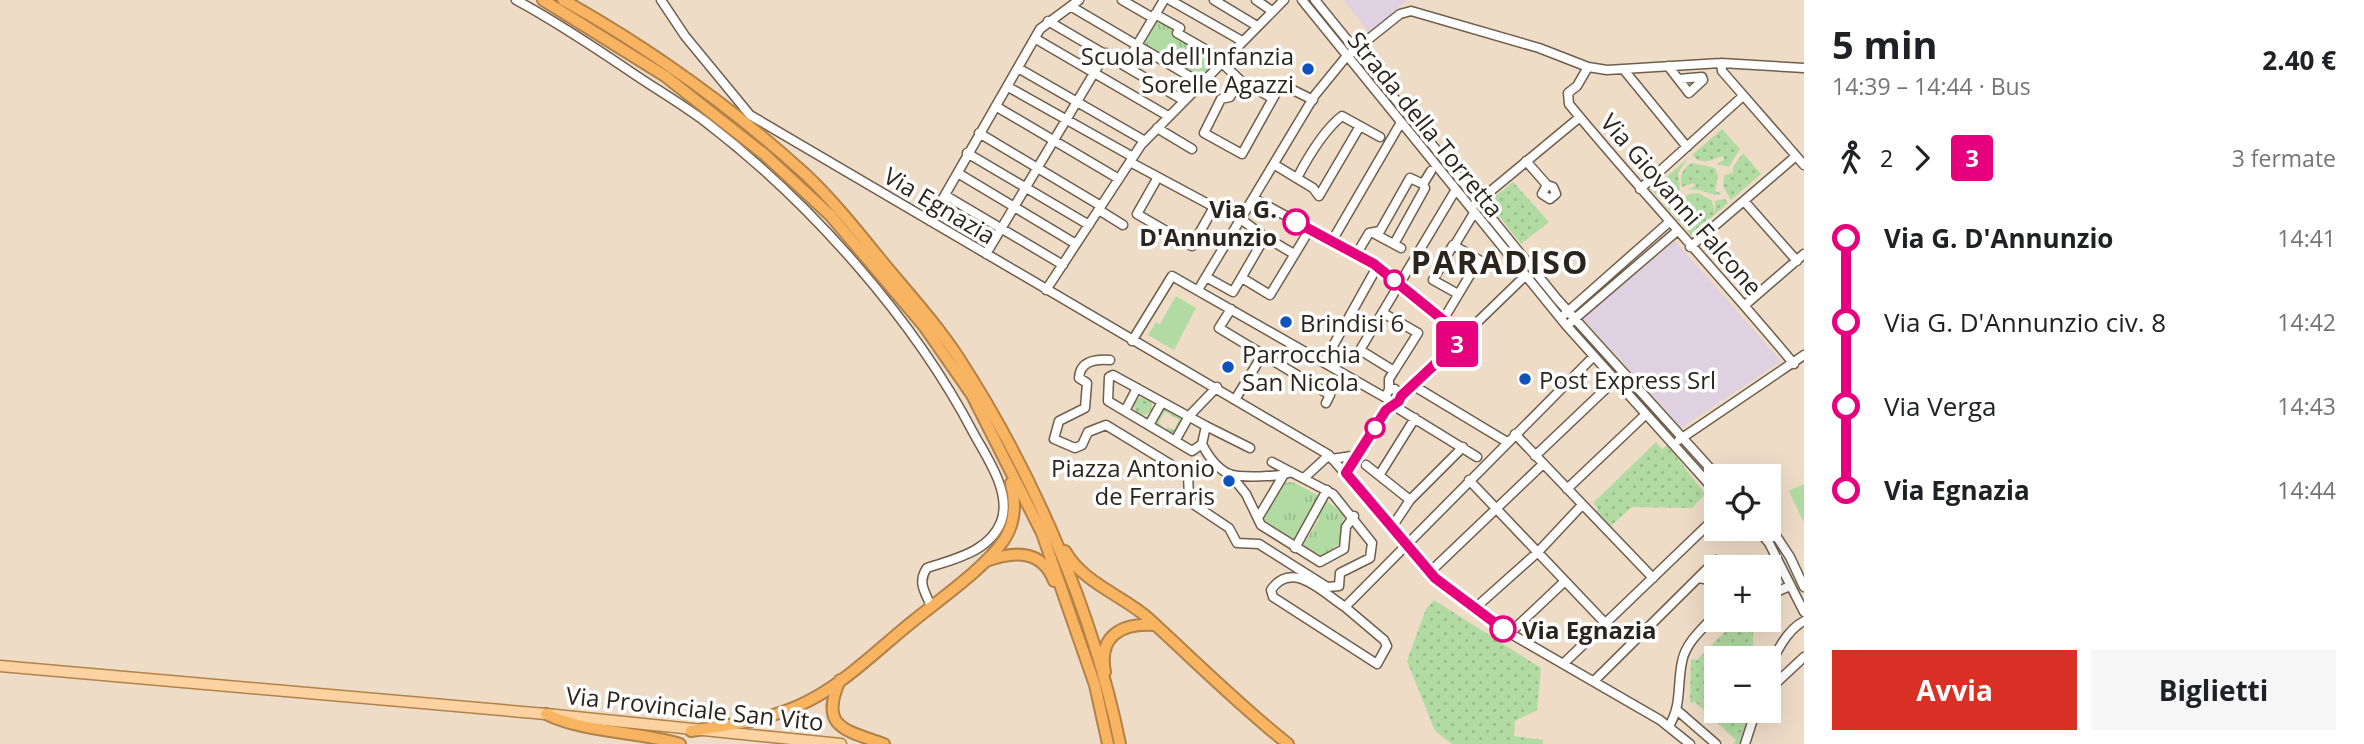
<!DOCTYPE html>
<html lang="it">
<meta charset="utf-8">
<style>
:root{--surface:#fff;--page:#f6f6f6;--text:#202124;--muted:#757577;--accent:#d93025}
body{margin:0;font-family:"Open Sans",sans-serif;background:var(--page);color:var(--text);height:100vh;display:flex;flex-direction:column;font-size:26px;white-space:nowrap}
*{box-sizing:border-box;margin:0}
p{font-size:23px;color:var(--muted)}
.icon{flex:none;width:38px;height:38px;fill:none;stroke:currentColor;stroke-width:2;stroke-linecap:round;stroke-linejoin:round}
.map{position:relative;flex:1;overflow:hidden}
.sheet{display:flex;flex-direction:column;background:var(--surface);width:560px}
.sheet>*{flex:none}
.badge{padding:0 14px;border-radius:5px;font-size:24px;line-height:46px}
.buttons{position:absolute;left:1704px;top:464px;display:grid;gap:14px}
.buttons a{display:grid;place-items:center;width:77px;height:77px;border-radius:0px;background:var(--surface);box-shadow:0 7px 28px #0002;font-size:35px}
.map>.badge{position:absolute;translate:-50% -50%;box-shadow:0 0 0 4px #fff}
.legs{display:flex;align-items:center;gap:10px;height:77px;padding:0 28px;font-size:23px}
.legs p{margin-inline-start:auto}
.head{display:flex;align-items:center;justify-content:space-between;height:119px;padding:0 28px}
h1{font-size:38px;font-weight:700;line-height:52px}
.action{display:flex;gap:14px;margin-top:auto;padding:14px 28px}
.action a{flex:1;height:80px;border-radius:0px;background:var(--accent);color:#fff;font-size:28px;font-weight:700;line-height:80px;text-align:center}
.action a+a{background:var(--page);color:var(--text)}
ul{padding:0 28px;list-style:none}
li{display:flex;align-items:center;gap:24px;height:84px;font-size:26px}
li i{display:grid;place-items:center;width:10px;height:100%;margin:0 9px;background:currentColor}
li i::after{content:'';width:18px;height:18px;margin:-9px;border:5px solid;border-radius:50%;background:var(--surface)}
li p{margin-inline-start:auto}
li:first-child i{background:linear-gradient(#0000 50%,currentColor 0)}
li:last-child i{background:linear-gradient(currentColor 50%,#0000 0)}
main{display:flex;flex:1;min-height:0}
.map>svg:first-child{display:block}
.commercial{fill:#dfd0e2}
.grass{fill:url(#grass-dots)}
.park{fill:url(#park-tufts)}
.pitch{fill:#b2dba3}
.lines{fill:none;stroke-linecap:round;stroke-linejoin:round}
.minor-casing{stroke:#6f5e4c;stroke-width:11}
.major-casing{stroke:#b18249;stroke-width:13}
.highway-casing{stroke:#b18249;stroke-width:14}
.minor{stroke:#fff;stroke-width:8}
.major{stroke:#fbd2a0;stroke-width:10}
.highway{stroke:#f8b461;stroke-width:10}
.line-1-casing{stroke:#fff;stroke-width:16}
.line-1{stroke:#e6007e;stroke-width:10}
.poi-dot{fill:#0e53be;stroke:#fff;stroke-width:2.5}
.stop-1-dot{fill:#fff;stroke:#e6007e;stroke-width:3.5}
.labels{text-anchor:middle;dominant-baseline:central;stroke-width:7;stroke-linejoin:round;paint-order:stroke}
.poi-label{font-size:24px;fill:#2c251d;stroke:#fff;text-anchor:start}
.street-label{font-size:24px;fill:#2c251d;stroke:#fff}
.stop-label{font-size:24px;font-weight:bold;fill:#2c251d;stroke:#fff;text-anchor:end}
.district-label{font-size:32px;font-weight:bold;letter-spacing:2px;fill:#2c251d;stroke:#fff}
</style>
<main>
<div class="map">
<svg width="1804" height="744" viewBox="0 0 1804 744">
<defs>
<pattern id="grass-dots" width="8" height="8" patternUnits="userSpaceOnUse" patternTransform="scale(1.75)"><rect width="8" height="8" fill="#b2dba3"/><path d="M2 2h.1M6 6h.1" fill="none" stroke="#99bc8c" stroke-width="1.8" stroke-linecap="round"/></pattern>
<pattern id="park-tufts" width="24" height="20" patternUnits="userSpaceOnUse" patternTransform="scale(1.75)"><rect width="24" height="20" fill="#b2dba3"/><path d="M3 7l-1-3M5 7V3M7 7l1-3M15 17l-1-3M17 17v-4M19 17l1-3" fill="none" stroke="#99bc8c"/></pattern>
</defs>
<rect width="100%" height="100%" fill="#efdcc7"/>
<path class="commercial" d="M1344 0H1407L1369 33Z
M1675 241 1781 361 1681 428 1583 318Z"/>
<path class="grass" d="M1722 129 1740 149 1729 167 1717 164 1724 160 1723 156C1711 159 1703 167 1692 155Z
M1743 153 1761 174 1731 200 1723 186 1724 175 1733 173V167Z
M1688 158 1678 173 1681 195 1659 199 1652 190Z
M1692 163 1715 168 1718 177 1715 191 1722 194C1709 198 1703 185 1686 191L1695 186 1694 183 1682 187C1679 176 1683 168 1692 163Z
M1513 182 1549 222 1521 244 1488 202Z
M1699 193 1712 201 1715 213V201L1725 199 1728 203 1691 235 1663 203 1675 201 1681 214 1690 218 1692 216 1683 213 1679 201 1689 194Z
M1134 406a9 9 0 1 1 18 0a9 9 0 1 1-18 0Z
M1163 408 1183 419 1174 434 1166 430 1167 427 1174 430 1179 420 1165 412 1159 421 1162 428 1155 424Z
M1656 442 1662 449 1667 445 1705 494 1692 508 1632 507 1611 526 1596 511 1598 509 1593 503Z
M1434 600 1541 668 1537 710 1515 721 1514 736 1543 740V744H1452L1435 731 1407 661 1426 609Z
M1736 620H1753V658H1717V710L1750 711 1739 744H1733L1736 740 1695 702 1690 703 1691 659 1697 660Z"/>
<path class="park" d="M1159 19 1219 59 1199 79 1143 46Z
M1287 482H1293L1321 497 1294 542 1269 526 1263 516 1281 486Z
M1326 500 1348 518 1343 519 1339 544 1319 558 1302 547 1319 519 1316 515Z"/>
<path class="pitch" d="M1176 296 1196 308 1174 350 1148 335 1156 322 1160 324Z
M1804 484V523L1789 491Z"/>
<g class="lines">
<defs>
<path id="minor" d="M516 0C555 21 591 45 628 70 654 88 682 104 707 123 810 202 914 319 974 434 987 458 1012 493 1001 522 989 552 954 559 927 568 917 582 925 592 931 606
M661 0 685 36 750 115 1329 455 1435 578 1506 631 1660 720 1690 744
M1122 0 1153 18
M1170 0 1242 41
M1214 0 1257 26
M1256 0 1272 11
M1302 0 1566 325 1717 493
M1315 0 1557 299 1717 476
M1072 7 1201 83
M1155 14 1180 28 1177 33 1224 60
M1048 21 1183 100
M1036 39 1168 116
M1221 62 1240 80
M1721 63 1722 71 1804 165
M1125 65 1164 0
M1668 66 1689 93 1703 80 1702 77 1678 79
M1588 67 1577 86 1568 93 1569 104C1642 193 1721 276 1794 364
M1018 68 1145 141
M1624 70 1687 147
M1010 88 1133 157
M1272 98 1240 80 1230 97 1221 99 1204 133 1242 154 1281 84 1313 100
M997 107 1119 179
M1157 128 1192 149
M979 133 1101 206
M967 153 1089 225
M1526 161 1547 185 1553 187 1556 194 1550 199 1542 194 1547 185
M1130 162 1214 207 1192 246 1137 214 1158 177
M1275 165 1313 188 1319 196 1360 126
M961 175 1076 244
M1297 178C1308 157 1324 130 1342 116L1380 137
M1640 189 1743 96
M948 197 1063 265
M1255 199 1374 264 1464 337
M1744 201 1797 261
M1475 204 1580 117
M1099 210 1123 225
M1242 220 1265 237
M930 221 1040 29 1079 0
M1373 233 1401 248
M1332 241 1400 124
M1394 244 1425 188 1423 184
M1454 246 1474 213
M1690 247 1796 156
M986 254 1106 53
M1356 255 1369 233 1380 231 1410 178 1423 184 1431 171
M1206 277 1233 292 1265 237 1294 254
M1242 278 1270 295 1310 229
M1046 290 1141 145 1284 0
M1198 290 1315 95 1346 57 1400 14 1411 11 1539 48 1588 67 1607 70 1721 63 1804 68
M1745 305 1804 254
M1231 309 1219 328 1330 395 1326 403
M1383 313 1418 333 1394 371 1360 350 1455 191
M1565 314 1668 223
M1443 320 1479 260 1453 245 1433 280 1458 294
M1571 322 1676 232
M1132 341 1172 276 1386 398
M1110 360C1095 359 1080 361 1079 378L1087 383 1085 408 1059 421 1054 439 1075 448 1082 445 1088 432 1106 425 1188 475 1189 497 1193 504 1229 528 1237 543 1259 544 1327 587 1339 586 1340 573 1370 558 1372 543 1333 494 1272 462
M1324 362 1377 267
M1113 375 1206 426 1202 444 1192 451 1108 401 1109 377Z
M1419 389 1507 442
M1389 390V379L1394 371
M1236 398 1263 354
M1389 402 1386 395 1389 390 1395 389 1401 396
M1399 409 1477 457
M1125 411 1137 388
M1149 425 1162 402
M1206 426 1250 448
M1515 434 1653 578
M1679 440 1804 355
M1175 441 1189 416 1217 387
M1202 444C1208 456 1216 468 1229 474 1240 478 1281 477 1291 472
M1535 456 1615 380
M1332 459 1358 455
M1366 465 1410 500
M1346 473 1392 403 1399 401 1401 396 1525 276
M1230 474 1246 494 1261 525 1320 562 1344 549 1346 527 1354 516
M1380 474 1415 418
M1304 478 1329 455
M1469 480 1605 623
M1567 489 1645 415
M1258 518 1283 476
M1769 525 1790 557 1804 587
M1392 527 1410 500 1463 447
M1756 528 1769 543 1804 612
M1295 548 1327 490
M1430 572 1543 464
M1698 578 1717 581
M1769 595 1790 586
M1345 607 1384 640 1387 646 1377 664 1273 597 1271 590C1292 559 1322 592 1345 607L1593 357
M1474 609 1538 552 1582 505
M1510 633 1565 581
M1563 664 1717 516
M1769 672C1774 654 1787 630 1804 621
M1595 680 1716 560
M1774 685 1804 657
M1678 711 1716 744
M1669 726C1682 705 1677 685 1682 662 1685 643 1704 627 1717 613
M1745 744 1756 710"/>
<path id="major" d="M0 666 546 714 841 744"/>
<path id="highway" d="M543 0 665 76 764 154 830 215 924 326 972 395 1042 533 1095 685 1108 744
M563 0C649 48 731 107 804 173 833 200 859 233 884 264 910 295 938 326 960 360 1033 473 1093 611 1120 744
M1065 551C1083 583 1122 595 1148 618 1194 660 1239 705 1288 744
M986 561C1014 551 1042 549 1054 581
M1105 672C1098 636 1121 623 1154 625
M840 680C819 727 844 730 884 744
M546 714C584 733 637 731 680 744
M691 731C728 725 765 721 800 705 841 687 877 650 912 622 940 599 984 569 1004 540 1016 522 1016 503 1011 483"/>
</defs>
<use href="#minor" class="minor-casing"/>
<use href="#major" class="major-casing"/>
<use href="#highway" class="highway-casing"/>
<use href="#minor" class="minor"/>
<use href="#major" class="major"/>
<use href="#highway" class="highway"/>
</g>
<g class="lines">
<defs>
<path id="line-1" d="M1296 222 1374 264 1464 337 1401 396 1399 401 1386 410 1346 473 1435 578 1503 629"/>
</defs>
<use href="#line-1" class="line-1-casing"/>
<use href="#line-1" class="line-1"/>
</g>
<g class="poi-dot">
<circle cx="1308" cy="69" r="7"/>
<circle cx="1286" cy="322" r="7"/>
<circle cx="1228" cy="367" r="7"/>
<circle cx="1525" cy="379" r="7"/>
<circle cx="1229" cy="481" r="7"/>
</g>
<g class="stop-1-dot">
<circle cx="1296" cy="222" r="12"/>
<circle cx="1394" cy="280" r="9"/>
<circle cx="1375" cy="428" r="9"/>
<circle cx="1503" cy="629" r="12"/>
</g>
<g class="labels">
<g class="poi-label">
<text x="1294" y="55" text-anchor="end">Scuola dell'Infanzia<tspan x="1294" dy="28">Sorelle Agazzi</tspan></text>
<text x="1300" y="322">Brindisi 6</text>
<text x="1242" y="353">Parrocchia<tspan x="1242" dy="28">San Nicola</tspan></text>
<text x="1539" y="379">Post Express Srl</text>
<text x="1215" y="467" text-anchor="end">Piazza Antonio<tspan x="1215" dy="28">de Ferraris</tspan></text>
</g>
<g class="street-label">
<text transform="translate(1426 124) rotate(51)">Strada della Torretta</text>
<text transform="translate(1682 204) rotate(49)">Via Giovanni Falcone</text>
<text transform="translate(940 205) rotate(31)">Via Egnazia</text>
<text transform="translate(695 708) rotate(6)">Via Provinciale San Vito</text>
</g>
<g class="stop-label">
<text x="1277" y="208">Via G.<tspan x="1277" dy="28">D'Annunzio</tspan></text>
<text x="1522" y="629" text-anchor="start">Via Egnazia</text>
</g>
<g class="district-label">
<text x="1500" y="261">PARADISO</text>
</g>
</g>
</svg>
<div class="buttons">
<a><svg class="icon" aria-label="locate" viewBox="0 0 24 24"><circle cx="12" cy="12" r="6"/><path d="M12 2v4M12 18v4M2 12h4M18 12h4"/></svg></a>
<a>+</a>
<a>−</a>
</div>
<b class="badge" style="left:1457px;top:344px;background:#e6007e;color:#fff">3</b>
</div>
<section class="sheet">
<div class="head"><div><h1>5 min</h1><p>14:39 – 14:44 · Bus</p></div><b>2.40 €</b></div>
<div class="legs"><svg class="icon" aria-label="walk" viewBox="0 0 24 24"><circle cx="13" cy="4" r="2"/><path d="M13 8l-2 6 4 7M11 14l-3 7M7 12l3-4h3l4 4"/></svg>2<svg class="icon" aria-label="forward" viewBox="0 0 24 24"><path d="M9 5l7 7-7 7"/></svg><b class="badge" style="background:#e6007e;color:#fff">3</b><p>3 fermate</p></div>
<ul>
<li><i style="color:#e6007e"></i><b>Via G. D'Annunzio</b><p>14:41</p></li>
<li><i style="color:#e6007e"></i><span>Via G. D'Annunzio civ. 8</span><p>14:42</p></li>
<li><i style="color:#e6007e"></i><span>Via Verga</span><p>14:43</p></li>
<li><i style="color:#e6007e"></i><b>Via Egnazia</b><p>14:44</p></li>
</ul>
<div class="action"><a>Avvia</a><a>Biglietti</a></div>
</section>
</main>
